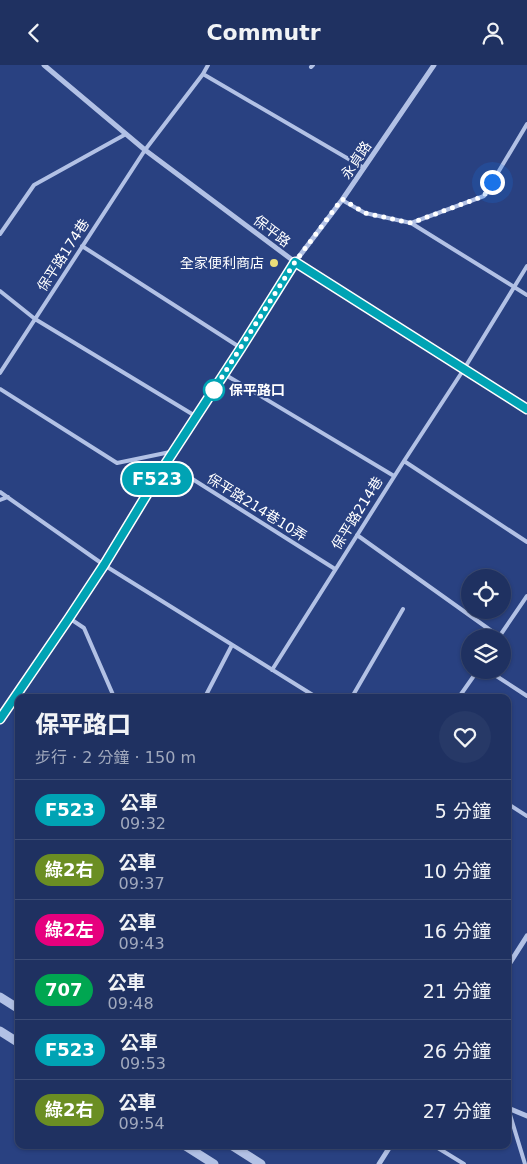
<!DOCTYPE html>
<html lang="zh-TW">
<meta charset="utf-8">
<style>
:root{--surface:#1f3161;--page:#273967;--text:#f1f3f6;--muted:#a1a9bd;--line:#3c4c76}
body{margin:0;font-family:"DejaVu Sans","Noto Sans TC",sans-serif;background:var(--page);color:var(--text);height:100vh;display:flex;flex-direction:column;font-size:19px;white-space:nowrap}
*{box-sizing:border-box;margin:0}
p{font-size:16px;color:var(--muted)}
.icon{flex:none;width:28px;height:28px;fill:none;stroke:currentColor;stroke-width:2;stroke-linecap:round;stroke-linejoin:round}
.map{position:relative;flex:1;overflow:hidden}
.panel{position:absolute;left:15px;top:629px;width:496px;height:455px;display:flex;flex-direction:column;background:var(--surface);border-radius:10px;box-shadow:0 1px 4px #0004,0 0 0 1px var(--line)}
.panel>*{flex:none}
.badge{padding:0 10px;border-radius:16px;font-size:18px;line-height:32px}
.buttons{position:absolute;left:461px;top:504px;display:grid;gap:10px}
.buttons a{display:grid;place-items:center;width:50px;height:50px;border-radius:50%;background:var(--surface);box-shadow:0 1px 4px #0004,0 0 0 1px var(--line);font-size:25px}
.you{position:absolute;width:25px;height:25px;margin:-12px;border:4px solid #fff;border-radius:50%;background:#1a73e8;box-shadow:0 0 0 8px #1a73e833}
.map>.badge{position:absolute;translate:-50% -50%;box-shadow:0 0 0 2px #fff}
.round{display:grid;place-items:center;flex:none;width:52px;height:52px;border-radius:26px;background:var(--page)}
.headline{display:flex;align-items:center;justify-content:space-between;height:85px;padding:0 20px}
h1{font-size:24px;font-weight:800;line-height:38px}
ul{padding:0;list-style:none}
li{display:flex;align-items:center;gap:15px;height:60px;padding:0 20px;border-top:1px solid var(--line)}
li div{flex:1}
li b{display:block;font-size:19px}
li em{font-style:normal}
li .badge{min-width:55px;font-weight:700;text-align:center}
header{display:flex;justify-content:space-between;align-items:center;height:65px;padding:0 20px;background:var(--surface);font-size:22px;font-weight:800}
.map>svg:first-child{display:block}
.lines{fill:none;stroke-linecap:round;stroke-linejoin:round}
.service{stroke:#b2c1e5;stroke-width:4}
.minor{stroke:#b2c1e5;stroke-width:5}
.tertiary{stroke:#b2c1e5;stroke-width:9}
.line-casing{stroke:#fff;stroke-width:11}
.line{stroke:#00a3b4;stroke-width:8}
.walk{stroke:#fff;stroke-width:5;stroke-dasharray:0 9}
.poi-dot{fill:#ecde79;stroke:#294181;stroke-width:2}
.stop-dot{fill:#fff;stroke:#00a3b4;stroke-width:2.5}
.labels{text-anchor:middle;dominant-baseline:central;stroke-width:4;stroke-linejoin:round;paint-order:stroke}
.street-label{font-size:14px;fill:#fff;stroke:#294181}
.poi-label{font-size:14px;fill:#fff;stroke:#294181;text-anchor:end}
.stop-label{font-size:14px;font-weight:bold;fill:#fff;stroke:#294181;text-anchor:start}
</style>
<header><svg class="icon" aria-label="back" viewBox="0 0 24 24"><path d="M15 5l-7 7 7 7"/></svg>Commutr<svg class="icon" aria-label="person" viewBox="0 0 24 24"><circle cx="12" cy="8" r="4"/><path d="M4 21q1-7 8-7t8 7"/></svg></header>
<div class="map">
<svg width="527" height="1099" viewBox="0 0 527 1099">
<rect width="100%" height="100%" fill="#294181"/>
<g class="lines">
<path class="service" d="M311 2 313 0
M203 9 364 103
M342 135 365 148 411 158 527 230
M411 158 484 131 527 59
M0 169 34 120 126 69
M82 181 241 283
M0 226 35 254 197 352
M0 308 145 85 203 9 208 0
M224 309 394 411
M0 324 117 398 175 386
M404 396 527 477
M167 398 335 504
M0 427 104 500 316 632
M0 435 8 432
M357 470 500 572
M69 553 84 563 114 632
M499 572 527 531
M272 605 404 396 464 304 527 201
M487 605 527 631
M205 632 232 580
M352 632 403 544
M459 632 478 605
M508 739 527 751
M508 1043 525 1099
M433 1080 464 1099"/>
<path class="minor" d="M44 0 145 85 295 197 527 344
M0 654 104 500 167 398 241 283 295 197 342 135 434 0
M508 901 527 871
M508 1043 527 1051
M379 1099 391 1080"/>
<path class="tertiary" d="M0 932 19 944
M0 966 19 978
M184 1080 214 1099
M231 1080 261 1099"/>
</g>
<g class="lines">
<defs>
<path id="line" d="M0 654 69 553 104 500 166 398 241 283 295 197 527 344"/>
</defs>
<use href="#line" class="line-casing"/>
<use href="#line" class="line"/>
<path class="walk" d="M214 325 213 326 295 197 342 134 365 148 411 158 484 131 492 117"/>
</g>
<circle class="poi-dot" cx="274" cy="198" r="5"/>
<circle class="stop-dot" cx="214" cy="325" r="10"/>
<g class="labels">
<g class="street-label">
<text transform="translate(356 95) rotate(-56)">永貞路</text>
<text transform="translate(272 166) rotate(37)">保平路</text>
<text transform="translate(63 190) rotate(-57)">保平路174巷</text>
<text transform="translate(257 442) rotate(32)">保平路214巷10弄</text>
<text transform="translate(357 448) rotate(-58)">保平路214巷</text>
</g>
<g class="poi-label">
<text x="264" y="198">全家便利商店</text>
</g>
<g class="stop-label">
<text x="229" y="325">保平路口</text>
</g>
</g>
</svg>
<div class="buttons">
<a><svg class="icon" aria-label="locate" viewBox="0 0 24 24"><circle cx="12" cy="12" r="6"/><path d="M12 2v4M12 18v4M2 12h4M18 12h4"/></svg></a>
<a><svg class="icon" aria-label="layers" viewBox="0 0 24 24"><path d="M12 4l9 5-9 5-9-5zM3 14l9 5 9-5"/></svg></a>
</div>
<div class="you" style="left:492px;top:117px"></div>
<b class="badge" style="left:157px;top:414px;background:#00a3b4;color:#fff">F523</b>
<section class="panel">
<div class="headline"><div><h1>保平路口</h1><p>步行 · 2 分鐘 · 150 m</p></div><a class="round"><svg class="icon" aria-label="heart" viewBox="0 0 24 24"><path d="M12 20l-8-8c-3-5 5-10 8-4 3-6 11-1 8 4z"/></svg></a></div>
<ul>
<li><span class="badge" style="background:#00a3b4;color:#fff">F523</span><div><b>公車</b><p>09:32</p></div><em>5 分鐘</em></li>
<li><span class="badge" style="background:#6b8e23;color:#fff">綠2右</span><div><b>公車</b><p>09:37</p></div><em>10 分鐘</em></li>
<li><span class="badge" style="background:#e6007e;color:#fff">綠2左</span><div><b>公車</b><p>09:43</p></div><em>16 分鐘</em></li>
<li><span class="badge" style="background:#00a651;color:#fff">707</span><div><b>公車</b><p>09:48</p></div><em>21 分鐘</em></li>
<li><span class="badge" style="background:#00a3b4;color:#fff">F523</span><div><b>公車</b><p>09:53</p></div><em>26 分鐘</em></li>
<li><span class="badge" style="background:#6b8e23;color:#fff">綠2右</span><div><b>公車</b><p>09:54</p></div><em>27 分鐘</em></li>
</ul>
</section>
</div>
